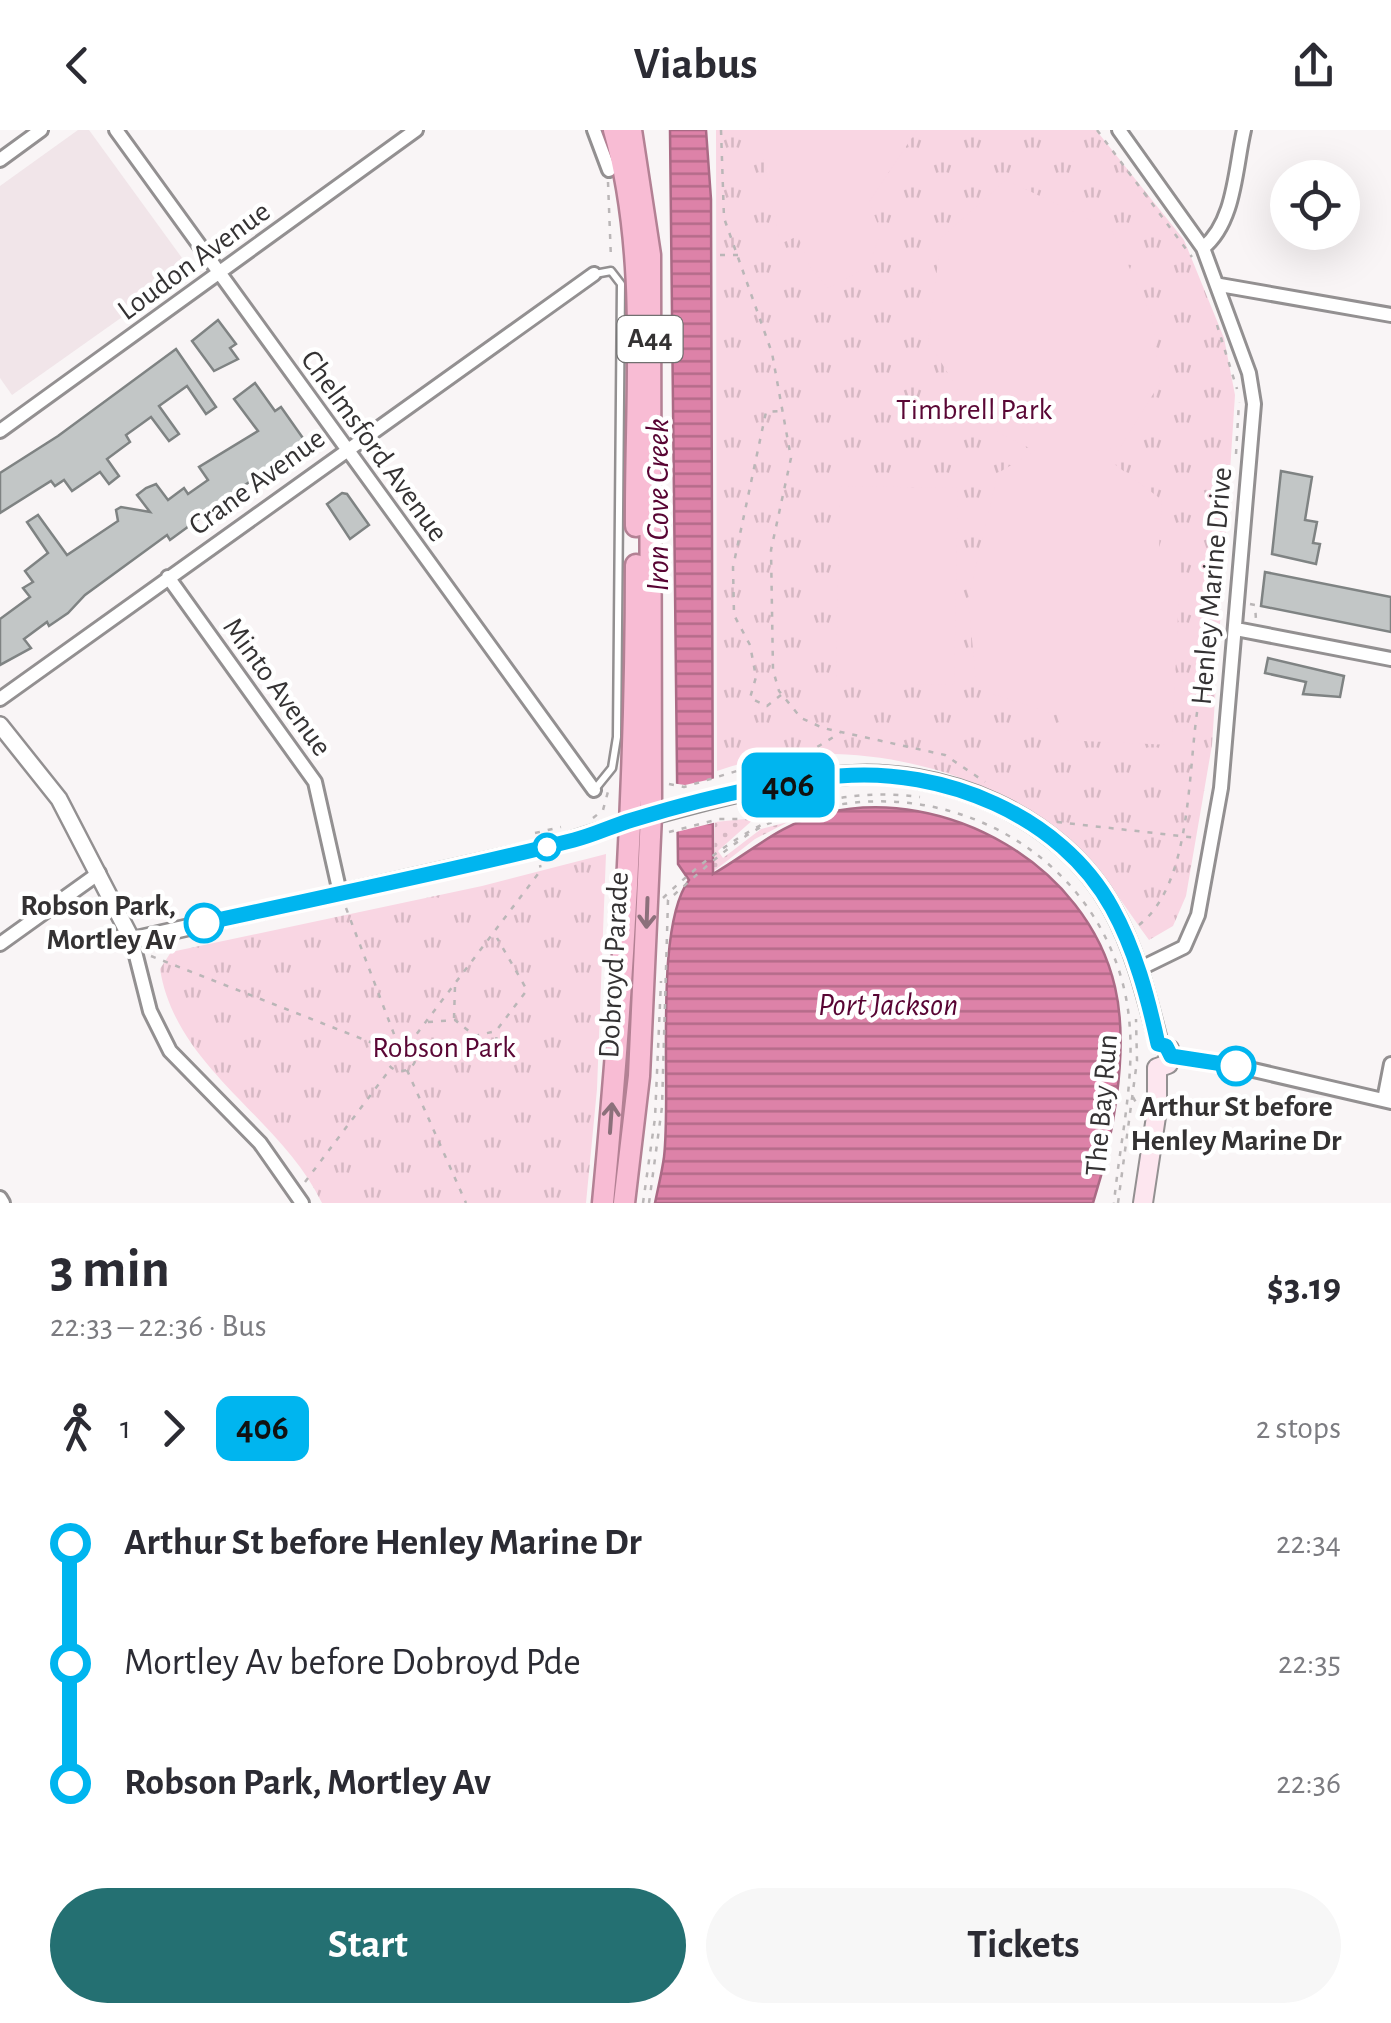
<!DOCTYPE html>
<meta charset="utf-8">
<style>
:root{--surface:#fff;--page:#f7f7f7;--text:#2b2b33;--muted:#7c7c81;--accent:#247072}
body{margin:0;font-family:"Alegreya Sans",sans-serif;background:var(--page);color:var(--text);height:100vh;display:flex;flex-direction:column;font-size:38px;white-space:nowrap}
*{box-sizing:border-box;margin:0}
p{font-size:32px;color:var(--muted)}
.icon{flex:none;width:55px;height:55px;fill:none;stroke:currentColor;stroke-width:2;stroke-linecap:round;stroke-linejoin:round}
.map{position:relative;height:1073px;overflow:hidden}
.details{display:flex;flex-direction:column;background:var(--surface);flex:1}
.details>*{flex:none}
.badge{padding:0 20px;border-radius:15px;font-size:35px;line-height:65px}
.buttons{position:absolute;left:1270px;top:30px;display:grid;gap:20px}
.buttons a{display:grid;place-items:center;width:90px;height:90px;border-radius:50%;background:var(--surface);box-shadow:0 10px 40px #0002;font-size:50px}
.map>.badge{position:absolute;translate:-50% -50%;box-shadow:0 0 0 5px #fff}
.legs{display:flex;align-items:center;gap:15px;height:110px;padding:0 50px;font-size:32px}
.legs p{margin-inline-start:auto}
.summary{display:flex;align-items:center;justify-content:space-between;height:170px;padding:0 50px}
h1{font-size:55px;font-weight:700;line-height:75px}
.button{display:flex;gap:20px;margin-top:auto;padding:20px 50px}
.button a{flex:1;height:115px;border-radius:60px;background:var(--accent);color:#fff;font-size:40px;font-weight:700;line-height:115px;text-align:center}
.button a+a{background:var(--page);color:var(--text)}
ul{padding:0 50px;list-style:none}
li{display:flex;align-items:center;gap:35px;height:120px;font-size:38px}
li i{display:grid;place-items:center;width:15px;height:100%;margin:0 12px;background:currentColor}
li i::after{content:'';width:25px;height:25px;margin:-12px;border:8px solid;border-radius:50%;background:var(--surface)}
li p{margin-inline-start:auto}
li:first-child i{background:linear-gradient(#0000 50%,currentColor 0)}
li:last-child i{background:linear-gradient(currentColor 50%,#0000 0)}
header{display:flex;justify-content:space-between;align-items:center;height:130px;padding:0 50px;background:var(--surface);font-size:45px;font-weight:700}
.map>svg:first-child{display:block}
.built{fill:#f1e5e9}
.grass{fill:url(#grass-dots)}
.park{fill:url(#park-tufts)}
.pitch{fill:#f9d6e3}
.water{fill:url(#water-rules);stroke:#aa6a85;stroke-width:2.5}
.pier{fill:#f9f5f6}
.building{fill:#c2c6c6;stroke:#7f8383;stroke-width:2.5}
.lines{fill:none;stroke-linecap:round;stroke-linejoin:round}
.service-casing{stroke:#939091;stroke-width:11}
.minor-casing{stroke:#939091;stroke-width:18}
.tertiary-casing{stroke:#939091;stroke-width:20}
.secondary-casing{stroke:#939091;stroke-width:22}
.trunk-casing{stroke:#b38194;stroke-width:25}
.path{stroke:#bab6b7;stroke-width:2.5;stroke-dasharray:5 8;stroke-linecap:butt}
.service{stroke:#fff;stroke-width:6}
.minor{stroke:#fff;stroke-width:12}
.tertiary{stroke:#fff;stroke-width:15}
.secondary{stroke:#fde6ef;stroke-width:18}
.trunk{stroke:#f8bcd4;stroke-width:20}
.oneway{stroke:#8c707b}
.line-1-casing{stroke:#fff;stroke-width:22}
.line-1{stroke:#00b5ef;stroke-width:15}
.stop-1-dot{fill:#fff;stroke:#00b5ef;stroke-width:5}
.labels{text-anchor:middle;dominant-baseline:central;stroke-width:9;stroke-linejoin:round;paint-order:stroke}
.shield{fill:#fff;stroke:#717070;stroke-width:2.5}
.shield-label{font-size:28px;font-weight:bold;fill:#343233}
.street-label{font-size:30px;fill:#343233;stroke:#fff}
.park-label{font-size:30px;fill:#5a0735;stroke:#fff}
.stop-label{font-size:30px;font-weight:bold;fill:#343233;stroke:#fff;text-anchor:end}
.water-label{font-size:32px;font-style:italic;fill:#580433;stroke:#fff}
</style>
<header><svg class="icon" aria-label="back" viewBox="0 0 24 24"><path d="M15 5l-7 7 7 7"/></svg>Viabus<svg class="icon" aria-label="share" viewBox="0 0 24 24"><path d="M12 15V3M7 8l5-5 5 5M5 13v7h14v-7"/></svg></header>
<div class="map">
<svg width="1391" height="1073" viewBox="0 0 1391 1073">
<defs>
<pattern id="grass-dots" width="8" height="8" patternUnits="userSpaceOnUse" patternTransform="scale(2.5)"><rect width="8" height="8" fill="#f9d6e3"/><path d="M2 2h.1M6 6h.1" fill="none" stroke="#d6b8c3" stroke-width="1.8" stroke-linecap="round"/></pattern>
<pattern id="park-tufts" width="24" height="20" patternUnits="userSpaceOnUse" patternTransform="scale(2.5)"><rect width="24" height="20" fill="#f9d6e3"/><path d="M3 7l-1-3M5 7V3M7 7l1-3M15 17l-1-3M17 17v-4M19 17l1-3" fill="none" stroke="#d6b8c3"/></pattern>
<pattern id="water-rules" width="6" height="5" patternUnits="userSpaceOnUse" patternTransform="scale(2.5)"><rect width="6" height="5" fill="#dd82a8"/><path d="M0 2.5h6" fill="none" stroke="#b46b89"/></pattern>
</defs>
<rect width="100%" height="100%" fill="#f9f5f6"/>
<path class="built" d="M78 0H89L190 139 12 265 0 248V56Z"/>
<path class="grass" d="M755 688 718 721 723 728 761 699 788 692 755 709 714 741 715 692Z"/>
<path class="park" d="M716 0H1096L1184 110 1224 208 1235 265 1212 615 1186 766 1173 796 1149 810C1126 779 1106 745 1078 718 988 634 833 600 717 641Z
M606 724 597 959 586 1073H322C280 986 176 939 160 839L171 822 482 756Z"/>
<path class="pitch" d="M758 0H917L869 72 881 102 868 137 828 158 810 137 798 106 780 114Z
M1006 50 1112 100 1152 187 1160 253 1121 316 1097 321 1162 370 1159 417 1181 419 1172 615 1060 610 1061 586 977 559 968 470 998 343 1035 321 978 292 928 211 941 108Z
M840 356 958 358 954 555 836 553Z"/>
<path class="water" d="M670 0H706L711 69 713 744C751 722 781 693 826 683 946 655 1087 735 1115 857 1130 921 1112 1013 1093 1073H655C658 1058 662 1042 664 1027 672 961 653 798 689 750L678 734Z"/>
<path class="pier" d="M716 648 717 692 672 703 671 653 685 655Z"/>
<path class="building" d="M218 190 236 214 230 218 238 229 214 241 192 211Z
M176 219 216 277 206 284 187 256 159 276 179 304 169 311 151 287 126 305 130 312 107 329 119 346 109 354 100 342 72 361 64 350 55 356 51 351 0 383V343L58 306Z
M255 253 275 281 281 277 305 311 170 410 167 405 85 465 68 483 49 496 47 492 24 509 31 518 0 535V489L30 467 23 458 33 452 25 441 48 423 27 392 38 385 67 425 118 391 116 380 121 377 150 382 137 365 146 358 156 354 168 370 184 358 188 364 208 350 199 337 258 301 234 269Z
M1281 341 1312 347 1305 390 1317 392 1313 413 1320 414 1316 434 1272 424Z
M342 363 347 364 369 395 350 409 327 374Z
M1265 442 1391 467V502L1261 476Z
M1268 528 1344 546 1340 567 1303 564 1306 552 1265 543Z"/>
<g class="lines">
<defs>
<path id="service" d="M595 659 612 638 617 607 621 154 611 141 595 144"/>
<path id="minor" d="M116 0 594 660
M594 0 609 40
M1119 0 1203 118 1249 243 1254 274 1221 658 1198 785 1184 817 1137 840
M0 30 41 0
M1203 118C1235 92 1235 39 1244 0
M1220 155 1391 185
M0 301 416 0
M168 447 315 652 340 763
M1236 499 1391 529
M0 569 594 144
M132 810 150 881 170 921 260 1013 302 1073
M0 814 99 743
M1171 926 1236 936 1391 972
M1384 970 1391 934
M0 1068 3 1073"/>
<path id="tertiary" d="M0 595 59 669 132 810 559 714 627 692"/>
<path id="secondary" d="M638 689C702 671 772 652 838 646 941 635 1061 685 1112 778 1135 819 1147 868 1159 914
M1157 938 1168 934 1169 919 1159 914
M1143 1073 1157 980V938"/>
<path id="trunk" d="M614 0C650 126 635 267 636 396
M603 1073C623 864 636 645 636 435
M624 1073 639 946 651 685 650 125 631 0"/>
</defs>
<use href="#service" class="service-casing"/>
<use href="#minor" class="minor-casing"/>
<use href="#tertiary" class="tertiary-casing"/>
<use href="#secondary" class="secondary-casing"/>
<use href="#trunk" class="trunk-casing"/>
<path class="path" d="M721 0 724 88 772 223 791 328 771 420 773 540 779 561 801 588 823 598 945 625 985 652
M1097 0 1192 127
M608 52 611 129
M720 125H739
M1217 195 1237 259
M1236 324 1239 272
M1250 474 1255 475 1256 490
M781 565 767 576 750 568 756 547 750 515 734 485 733 437 766 282 783 281
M669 654 684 657 760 634 796 630 840 603
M593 688 603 680 609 658
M1057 692 1198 708
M669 702 719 689H764
M535 703 561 697
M663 768C737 698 815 653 920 667
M346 778 397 912
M1139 795C1194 752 1187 636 1199 570 1203 545 1218 522 1221 496
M151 826 388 919
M454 888 455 856
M428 892 455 890 475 906 496 901 527 860 497 808
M475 908 477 926 485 929 488 925
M386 926a15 15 0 1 1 30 0a15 15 0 1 1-30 0Z
M496 912 497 902
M409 914 541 740 540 735
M407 940 466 1073
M1133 967 1140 980
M305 1052 391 938
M643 1073 655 988 661 851
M649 1073 662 977 668 770C696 746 730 713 763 696 777 689 793 686 807 682 937 643 1082 714 1121 847 1143 922 1121 998 1114 1073
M1118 1073 1137 931 1136 889"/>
<use href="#service" class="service"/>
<use href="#minor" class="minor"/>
<use href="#tertiary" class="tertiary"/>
<use href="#secondary" class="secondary"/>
<use href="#trunk" class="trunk"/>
</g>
<defs><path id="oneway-shaft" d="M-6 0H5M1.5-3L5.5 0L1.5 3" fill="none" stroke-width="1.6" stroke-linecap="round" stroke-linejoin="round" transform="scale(2.5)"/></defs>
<g class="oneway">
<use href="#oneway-shaft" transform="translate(647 783) rotate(92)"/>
<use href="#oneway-shaft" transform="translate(611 988) rotate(-86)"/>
</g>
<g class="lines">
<defs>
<path id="line-1" d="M204 793C327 766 452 741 574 710 594 705 612 696 632 690 697 670 771 652 839 646 942 637 1061 685 1112 778 1135 819 1148 868 1158 914L1166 916 1171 926 1236 936"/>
</defs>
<use href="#line-1" class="line-1-casing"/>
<use href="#line-1" class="line-1"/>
</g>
<g class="stop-1-dot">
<circle cx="547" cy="717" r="12"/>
<circle cx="204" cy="793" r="18"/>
<circle cx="1236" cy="936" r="18"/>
</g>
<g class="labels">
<rect class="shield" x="617.5" y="186" width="65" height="46" rx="8"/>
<g class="shield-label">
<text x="650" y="209">A44</text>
</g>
<g class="street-label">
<text transform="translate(194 131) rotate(-36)">Loudon Avenue</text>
<text transform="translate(374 316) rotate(54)">Chelmsford Avenue</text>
<text transform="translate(257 352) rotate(-36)">Crane Avenue</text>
<text transform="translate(1212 456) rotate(-85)">Henley Marine Drive</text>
<text transform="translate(277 557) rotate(54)">Minto Avenue</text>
<text transform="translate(614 835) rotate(-87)">Dobroyd Parade</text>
<text transform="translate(1102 975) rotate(-85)">The Bay Run</text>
</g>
<g class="park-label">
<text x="974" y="280">Timbrell Park</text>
<text x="444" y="918">Robson Park</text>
</g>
<g class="stop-label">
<text x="176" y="776">Robson Park,<tspan x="176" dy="34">Mortley Av</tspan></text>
<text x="1236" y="977" text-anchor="middle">Arthur St before<tspan x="1236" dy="34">Henley Marine Dr</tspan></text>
</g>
<g class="water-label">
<text transform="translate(658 375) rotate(-90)">Iron Cove Creek</text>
<text x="888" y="875">Port Jackson</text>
</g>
</g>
</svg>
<div class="buttons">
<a><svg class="icon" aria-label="locate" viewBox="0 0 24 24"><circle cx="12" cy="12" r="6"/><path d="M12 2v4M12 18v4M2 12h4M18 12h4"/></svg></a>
</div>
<b class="badge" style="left:788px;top:655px;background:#00b5ef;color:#111">406</b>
</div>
<section class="details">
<div class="summary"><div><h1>3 min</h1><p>22:33 – 22:36 · Bus</p></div><b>$3.19</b></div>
<div class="legs"><svg class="icon" aria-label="walk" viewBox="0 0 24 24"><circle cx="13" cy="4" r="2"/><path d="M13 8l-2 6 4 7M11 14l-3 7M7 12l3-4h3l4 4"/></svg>1<svg class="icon" aria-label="forward" viewBox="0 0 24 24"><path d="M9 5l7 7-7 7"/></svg><b class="badge" style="background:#00b5ef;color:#111">406</b><p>2 stops</p></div>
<ul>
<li><i style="color:#00b5ef"></i><b>Arthur St before Henley Marine Dr</b><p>22:34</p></li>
<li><i style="color:#00b5ef"></i><span>Mortley Av before Dobroyd Pde</span><p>22:35</p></li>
<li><i style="color:#00b5ef"></i><b>Robson Park, Mortley Av</b><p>22:36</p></li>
</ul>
<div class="button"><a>Start</a><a>Tickets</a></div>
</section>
